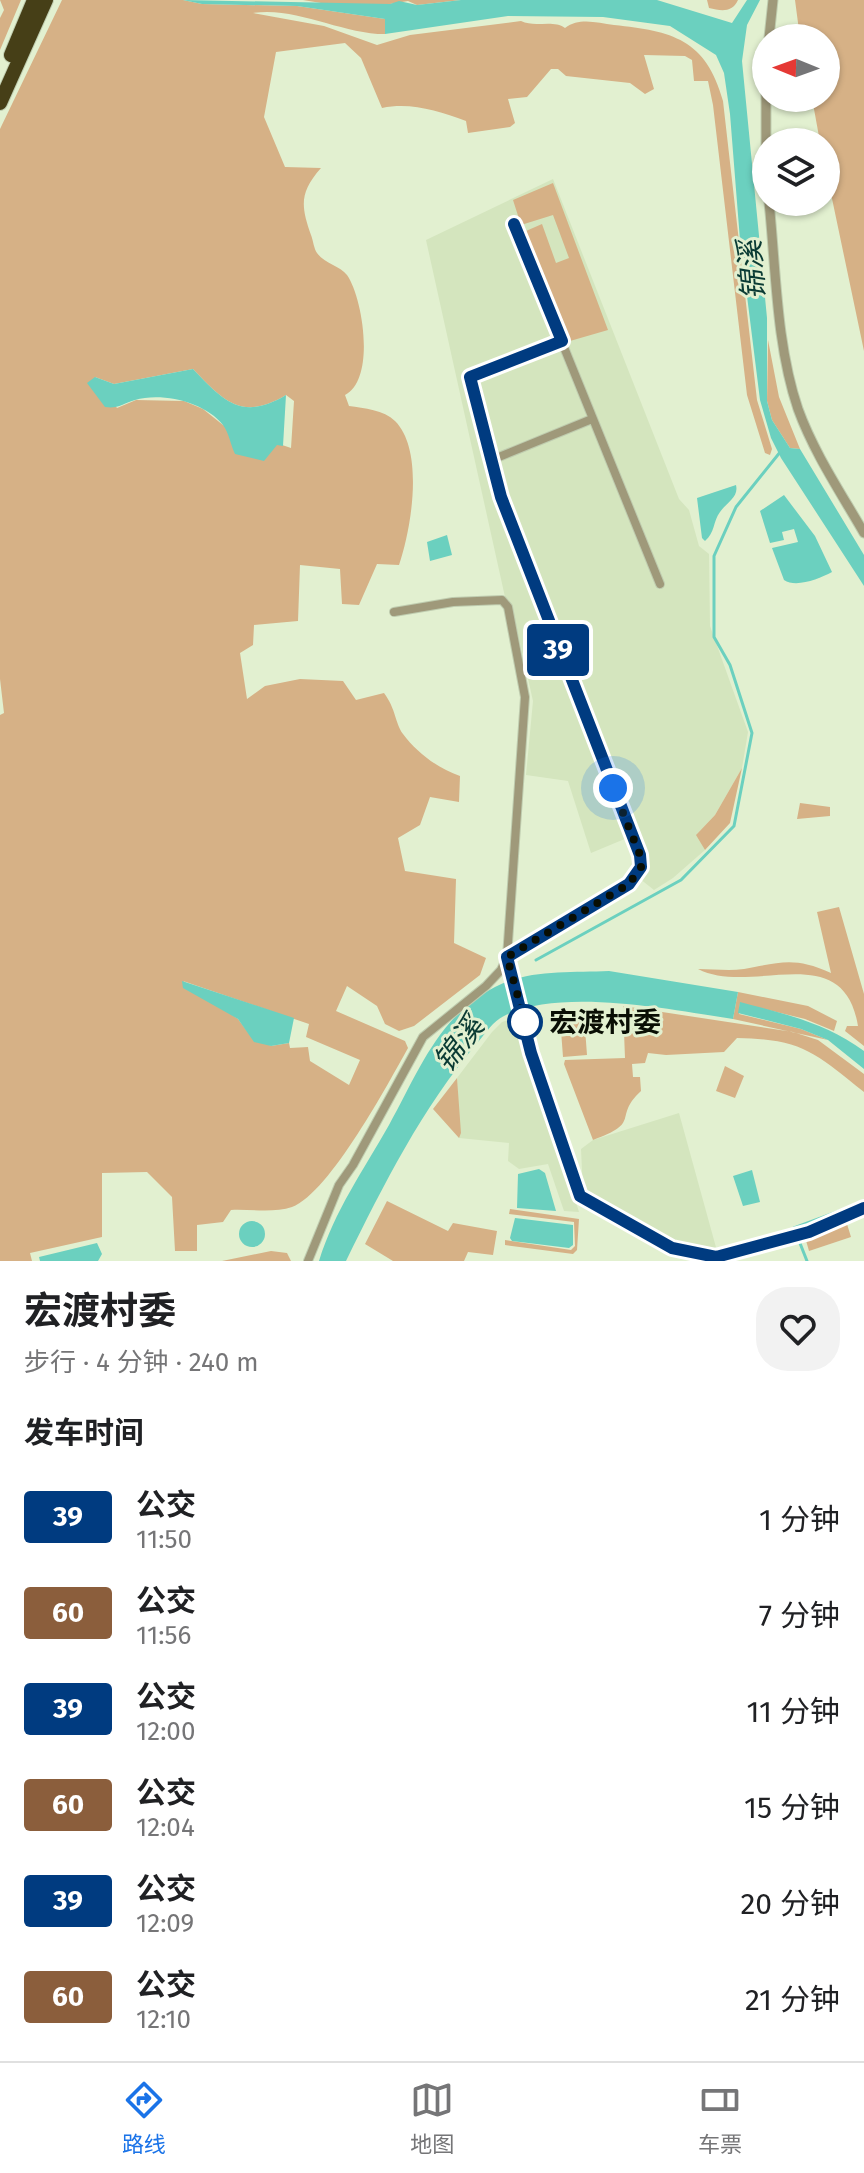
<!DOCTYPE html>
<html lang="zh">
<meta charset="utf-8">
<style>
:root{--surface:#fff;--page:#f2f2f2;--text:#202124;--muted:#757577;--line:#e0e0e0;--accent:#1a73e8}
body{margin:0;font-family:"Fira Sans","Noto Sans SC",sans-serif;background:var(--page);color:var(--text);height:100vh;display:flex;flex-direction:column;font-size:30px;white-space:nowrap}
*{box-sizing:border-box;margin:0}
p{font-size:26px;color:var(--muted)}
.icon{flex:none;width:44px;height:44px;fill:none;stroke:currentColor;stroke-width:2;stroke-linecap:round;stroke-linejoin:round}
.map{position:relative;height:1261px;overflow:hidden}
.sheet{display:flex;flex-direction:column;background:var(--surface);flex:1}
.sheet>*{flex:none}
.badge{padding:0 16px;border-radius:6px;font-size:28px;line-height:52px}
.needle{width:52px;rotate:271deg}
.fabs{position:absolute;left:752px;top:24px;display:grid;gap:16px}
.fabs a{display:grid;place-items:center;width:88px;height:88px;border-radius:50%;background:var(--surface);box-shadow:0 2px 6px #0004;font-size:40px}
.you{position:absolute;width:40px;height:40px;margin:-20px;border:6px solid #fff;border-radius:50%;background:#1a73e8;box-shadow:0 0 0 12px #1a73e833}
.map>.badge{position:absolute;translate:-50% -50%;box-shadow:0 0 0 4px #fff}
h2{padding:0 24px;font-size:30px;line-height:72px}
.round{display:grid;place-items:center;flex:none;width:84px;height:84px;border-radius:32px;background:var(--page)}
.overview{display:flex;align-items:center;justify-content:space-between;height:136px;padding:0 24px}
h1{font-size:38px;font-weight:700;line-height:60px}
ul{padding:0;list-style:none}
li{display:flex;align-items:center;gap:24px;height:96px;padding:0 24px}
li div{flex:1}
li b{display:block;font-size:30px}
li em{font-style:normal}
li .badge{min-width:88px;font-weight:700;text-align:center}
.menu{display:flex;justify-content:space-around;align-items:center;height:112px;border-top:2px solid var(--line);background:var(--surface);font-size:22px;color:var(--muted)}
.menu a{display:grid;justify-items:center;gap:4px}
.menu .selected{color:var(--accent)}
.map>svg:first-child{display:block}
.built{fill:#d4e5be}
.green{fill:#d6b186;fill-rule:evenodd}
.water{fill:#6bd0bf}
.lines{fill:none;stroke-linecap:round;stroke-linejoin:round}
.stream{stroke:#6bd0bf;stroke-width:3}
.minor-casing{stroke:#bfccaf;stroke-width:10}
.tertiary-casing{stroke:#bfccaf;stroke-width:11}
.motorway-casing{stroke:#bfccaf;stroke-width:16}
.minor{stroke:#9f997a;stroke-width:8}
.tertiary{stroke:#9f997a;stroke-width:9}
.motorway{stroke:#463f17;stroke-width:14}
.line-casing{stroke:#fff;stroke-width:18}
.line{stroke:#003b80;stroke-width:12}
.walk{stroke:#090e04;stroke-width:8;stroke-dasharray:0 14.4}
.stop-dot{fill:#fff;stroke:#003b80;stroke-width:4}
.labels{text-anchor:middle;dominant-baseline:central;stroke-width:6;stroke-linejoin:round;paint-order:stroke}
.stop-label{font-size:28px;font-weight:bold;fill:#090e04;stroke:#e2f0d0;text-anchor:start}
.water-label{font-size:30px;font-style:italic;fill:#0a3b34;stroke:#e2f0d0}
</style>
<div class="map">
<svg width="864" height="1261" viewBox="0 0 864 1261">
<rect width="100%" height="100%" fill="#e2f0d0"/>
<path class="built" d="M553 179 679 499 689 510 699 546 709 554 710 626 748 732 742 768 715 815 697 834 705 850 673 878 654 890 630 871 632 853 627 838 591 853 568 781 526 775 533 701 512 607 505 597 426 240Z
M518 1017 579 1212 564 1211 548 1164 519 1169 508 1161 509 1143 459 1138 457 1078 492 1032 502 1022Z
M679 1113 717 1251 706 1252 676 1245 585 1197 583 1192 581 1149 593 1140Z"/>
<path class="green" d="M0 0H21L0 50V18L4 10Z
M62 0H183L202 4 297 6 385 19V34C342 34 295 6 253 13L324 26 377 45 410 35 521 21C535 28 553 19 565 28 580 17 597 23 614 25 672 31 706 39 723 101L757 400 772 449 770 455 765 453 747 395 713 105 708 81H694L692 60 685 56 644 55 654 89 645 94 630 83 566 76 558 69H551L527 97 508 99 515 123 510 127 468 133 466 121C438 111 411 102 382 108L361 58 345 43 276 52 264 117 285 167 321 168C299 193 301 206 311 235 313 240 314 249 317 253 324 263 340 266 347 275 363 298 376 379 345 395L349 406C364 408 384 410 395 421 425 451 411 530 399 565L377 564 359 605 342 604 340 569 300 565 298 621 254 625 253 645 240 653 247 699 265 686 300 679 343 681 356 700 384 693C396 709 395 723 403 734 417 753 439 769 460 776L459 802 430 797 420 825 398 838 405 871 456 879 454 943 486 958 480 975 414 1026 399 1031 385 1024 377 1006 347 986 336 1011 405 1041 408 1048C390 1080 330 1193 292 1207 275 1213 249 1209 231 1210L223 1222 197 1225V1251H175L172 1197 147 1172 102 1173V1237L30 1253 32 1261H0V715L4 713 0 679V129ZM193 369C223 400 241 422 286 395L294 401 291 448 223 425 203 409 184 401 136 400 117 408 95 377 114 384ZM183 981 309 1024 306 1037 360 1060 349 1085 310 1061 308 1047 290 1048 289 1043 271 1046 250 1035 238 1019Z
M303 0H461L417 5 408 1 390 4H327Z
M707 0H738C732 13 721 11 709 8Z
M795 0H864V351L826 170V142H820L812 98H826V38H800Z
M553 183 608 330 570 341 526 231 542 224 556 263 569 258 553 215 521 225 513 200Z
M768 340 779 397 800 449 790 448 772 420 767 401Z
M742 768 730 823 705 850 696 835 715 815Z
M800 803 830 807V816L797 819Z
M839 907 864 994V1046L845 1031 847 1026H858C843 936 752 997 698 969 713 969 729 971 744 969 782 962 795 957 831 973L817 912Z
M738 992 808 1006 837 1021 834 1031 805 1019 740 1003 739 1014 801 1029 828 1040 733 1019Z
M623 1006 793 1032 818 1040 864 1074V1092C815 1053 803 1039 737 1038L724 1052 666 1055 648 1053 645 1063 632 1064 633 1077H640L641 1091C612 1118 643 1122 593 1140L564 1064 565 1060 625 1058Z
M584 1015 587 1055 563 1057 560 1017Z
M725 1066 744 1076 735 1098 716 1091Z
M457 1078 461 1133 459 1138 433 1109Z
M387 1201 448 1231 453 1223 497 1231 493 1255 468 1252 464 1261H393L365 1244Z
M510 1209 579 1219 577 1250 573 1254 505 1245V1240L571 1250 575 1246 574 1222 509 1214Z
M847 1224 851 1237 809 1251 805 1237Z
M271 1251 287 1253 291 1261H222Z"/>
<path class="water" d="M183 0 390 4 399 1 417 5 461 0H657L732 23 747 0H760L747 25 742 61 767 318V401L772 420 790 448 800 449 864 555V586L781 458 771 438 760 400 740 240 730 114 724 73 716 55 670 26 603 17 508 16 385 34V19L297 6 202 4Z
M193 369C223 400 241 422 286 395L283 446 277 445 264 461 235 454C231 446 229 433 223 425 205 402 162 392 135 400 122 404 118 409 105 407L87 383 95 377 114 384Z
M736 485C739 497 727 502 720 512 713 521 715 533 705 541L702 538 697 498Z
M784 495 815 536 832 572C819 579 796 588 784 580L772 548 798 542 794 529 782 532 784 540 770 543 760 511Z
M447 535 452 555 430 561 427 542Z
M609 971 738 992 733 1019C672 1010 560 987 504 1016 493 1021 486 1033 478 1042 422 1108 384 1184 346 1261H319C335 1210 363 1171 389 1125 418 1073 438 1016 495 987 529 969 571 973 609 971Z
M182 981 294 1018 289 1043 271 1046 254 1042 238 1019 183 988Z
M740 1002C785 1014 826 1023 864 1051V1069L828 1040 801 1029 738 1013Z
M539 1169 545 1173 556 1211 517 1208 518 1174Z
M752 1170 760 1202 743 1206 733 1176Z
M515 1218 573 1225V1245L569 1248 512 1241 510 1238Z
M239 1234a13 13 0 1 1 26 0a13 13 0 1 1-26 0Z
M97 1243 102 1254 98 1261H40L39 1257Z"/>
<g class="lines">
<path class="stream" d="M536 960 681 880 734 826 752 733 730 665 714 637V556L736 507 781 451
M807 1261 794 1228 864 1202"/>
<defs>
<path id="minor" d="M514 224 660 584
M492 464 470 377 562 341
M394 612 453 602 502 600 508 607 525 697 507 957 531 1053 580 1196 672 1248 716 1257 809 1232 864 1208
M308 1261 339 1185 353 1165 423 1037 486 986 501 970 507 957 629 884 641 867 640 855 501 497 494 459 592 419"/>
<path id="tertiary" d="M769 38 773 0
M766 59V173
M769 202C776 269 776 344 798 409 814 453 841 493 864 533"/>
<path id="motorway" d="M11 55 34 0
M0 103 46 0"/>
</defs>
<use href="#minor" class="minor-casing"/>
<use href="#tertiary" class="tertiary-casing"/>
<use href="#motorway" class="motorway-casing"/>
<use href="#minor" class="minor"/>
<use href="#tertiary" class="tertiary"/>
<use href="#motorway" class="motorway"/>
</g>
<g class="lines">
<defs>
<path id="line" d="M514 224 562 341 470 377 501 497 640 855 641 867 629 884 507 957 531 1053 580 1196 672 1248 716 1257 809 1232 864 1208"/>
</defs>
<use href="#line" class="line-casing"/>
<use href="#line" class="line"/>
<path class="walk" d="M525 1022 507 957 629 884 641 867 640 855 613 788"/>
</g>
<circle class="stop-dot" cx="525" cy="1022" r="16"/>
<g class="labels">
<g class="stop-label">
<text x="549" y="1022">宏渡村委</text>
</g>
<g class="water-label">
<text transform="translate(752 270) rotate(-95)">锦溪</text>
<text transform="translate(459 1044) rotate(-53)">锦溪</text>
</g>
</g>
</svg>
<div class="fabs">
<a><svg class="needle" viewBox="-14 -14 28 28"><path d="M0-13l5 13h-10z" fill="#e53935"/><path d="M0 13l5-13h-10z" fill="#757577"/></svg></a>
<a><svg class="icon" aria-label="layers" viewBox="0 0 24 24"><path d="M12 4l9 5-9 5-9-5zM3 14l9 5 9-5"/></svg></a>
</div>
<div class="you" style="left:613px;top:788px"></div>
<b class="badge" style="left:558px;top:650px;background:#003b80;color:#fff">39</b>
</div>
<section class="sheet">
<div class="overview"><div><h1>宏渡村委</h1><p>步行 · 4 分钟 · 240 m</p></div><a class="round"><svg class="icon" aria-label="heart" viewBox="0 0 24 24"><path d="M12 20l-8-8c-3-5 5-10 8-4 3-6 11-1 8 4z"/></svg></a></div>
<h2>发车时间</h2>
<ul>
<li><span class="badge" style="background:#003b80;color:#fff">39</span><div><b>公交</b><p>11:50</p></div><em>1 分钟</em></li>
<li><span class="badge" style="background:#8b5e3c;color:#fff">60</span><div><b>公交</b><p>11:56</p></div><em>7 分钟</em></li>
<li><span class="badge" style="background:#003b80;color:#fff">39</span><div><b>公交</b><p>12:00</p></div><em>11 分钟</em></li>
<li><span class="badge" style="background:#8b5e3c;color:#fff">60</span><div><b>公交</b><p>12:04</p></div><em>15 分钟</em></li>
<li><span class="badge" style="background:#003b80;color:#fff">39</span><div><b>公交</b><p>12:09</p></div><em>20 分钟</em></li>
<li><span class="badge" style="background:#8b5e3c;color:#fff">60</span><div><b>公交</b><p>12:10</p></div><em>21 分钟</em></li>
</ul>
</section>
<nav class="menu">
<a class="selected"><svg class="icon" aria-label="directions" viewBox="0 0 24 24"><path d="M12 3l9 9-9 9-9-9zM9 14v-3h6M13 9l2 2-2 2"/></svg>路线</a>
<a><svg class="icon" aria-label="map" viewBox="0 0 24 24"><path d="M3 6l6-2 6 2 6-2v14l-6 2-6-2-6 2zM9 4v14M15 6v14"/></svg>地图</a>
<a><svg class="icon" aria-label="tickets" viewBox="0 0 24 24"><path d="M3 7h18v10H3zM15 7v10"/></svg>车票</a>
</nav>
